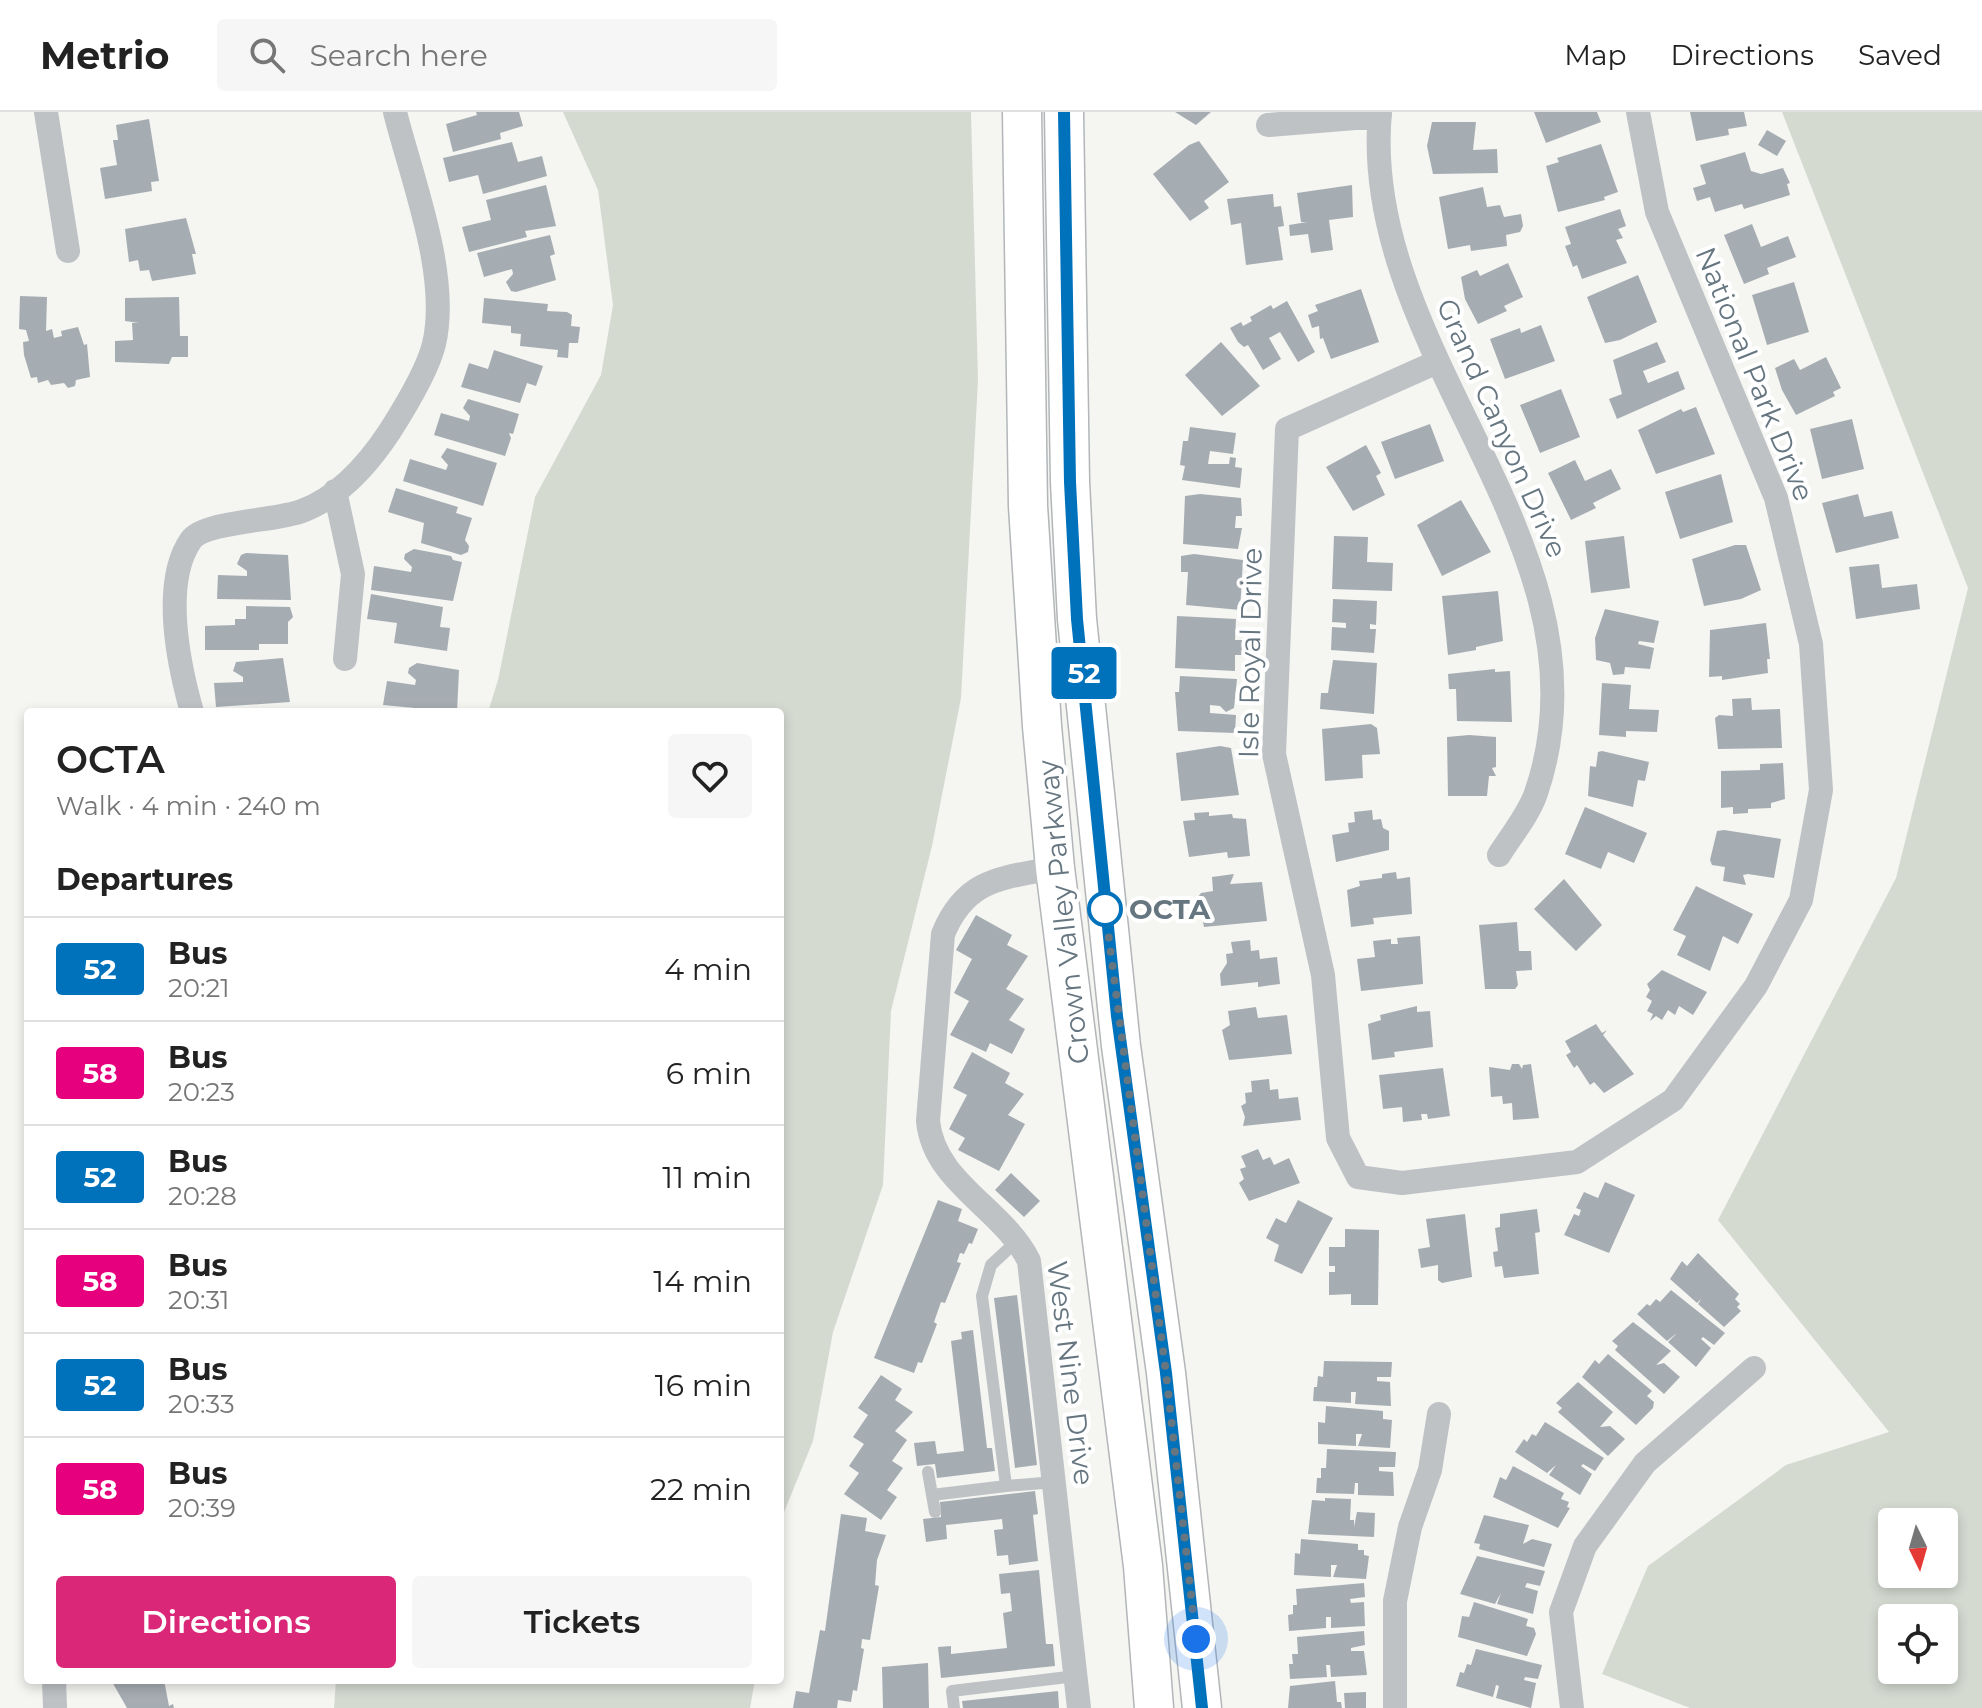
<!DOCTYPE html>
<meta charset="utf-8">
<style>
:root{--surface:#fff;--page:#f6f6f6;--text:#222;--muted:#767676;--line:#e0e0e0;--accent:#db2777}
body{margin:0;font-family:Montserrat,sans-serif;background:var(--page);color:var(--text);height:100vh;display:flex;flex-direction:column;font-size:30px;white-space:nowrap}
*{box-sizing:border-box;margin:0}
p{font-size:26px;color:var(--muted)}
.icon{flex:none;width:44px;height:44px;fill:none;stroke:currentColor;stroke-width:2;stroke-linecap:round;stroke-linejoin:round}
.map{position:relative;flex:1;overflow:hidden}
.side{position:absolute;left:24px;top:596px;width:760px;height:976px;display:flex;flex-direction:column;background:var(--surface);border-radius:8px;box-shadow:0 4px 12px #0003}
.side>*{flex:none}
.badge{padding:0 16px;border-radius:6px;font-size:28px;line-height:52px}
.needle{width:52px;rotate:175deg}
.controls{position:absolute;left:1878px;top:1396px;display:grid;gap:16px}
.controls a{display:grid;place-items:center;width:80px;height:80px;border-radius:8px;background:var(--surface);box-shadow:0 4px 12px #0003;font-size:40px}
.you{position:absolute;width:40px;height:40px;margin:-20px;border:6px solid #fff;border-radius:50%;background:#1a73e8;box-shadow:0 0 0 12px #1a73e833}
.map>.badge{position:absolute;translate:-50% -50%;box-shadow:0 0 0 4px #fff}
h2{padding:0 32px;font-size:30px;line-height:72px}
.round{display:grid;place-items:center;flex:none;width:84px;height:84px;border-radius:8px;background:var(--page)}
.head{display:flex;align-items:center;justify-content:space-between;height:136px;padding:0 32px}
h1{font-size:38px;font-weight:600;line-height:60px}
.cta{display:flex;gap:16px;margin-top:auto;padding:16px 32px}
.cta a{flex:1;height:92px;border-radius:8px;background:var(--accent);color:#fff;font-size:32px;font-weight:600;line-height:92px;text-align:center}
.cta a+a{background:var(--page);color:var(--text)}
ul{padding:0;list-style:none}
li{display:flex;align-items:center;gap:24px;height:104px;padding:0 32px;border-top:2px solid var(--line)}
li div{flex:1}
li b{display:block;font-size:30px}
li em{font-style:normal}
li .badge{min-width:88px;font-weight:700;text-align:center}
header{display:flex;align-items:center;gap:48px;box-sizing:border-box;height:112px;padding:0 40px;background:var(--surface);border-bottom:2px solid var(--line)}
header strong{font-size:38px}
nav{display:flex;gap:44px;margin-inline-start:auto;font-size:28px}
.search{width:560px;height:72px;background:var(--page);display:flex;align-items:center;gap:20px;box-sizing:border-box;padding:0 28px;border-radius:8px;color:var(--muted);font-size:30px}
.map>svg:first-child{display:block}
.green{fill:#d5dad1;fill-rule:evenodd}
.building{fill:#a6adb2}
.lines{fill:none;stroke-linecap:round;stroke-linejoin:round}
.primary-casing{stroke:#b2b6b9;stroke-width:41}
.service{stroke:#bec2c5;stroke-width:12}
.minor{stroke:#bec2c5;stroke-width:24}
.primary{stroke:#fff;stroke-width:38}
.line-casing{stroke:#fff;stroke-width:18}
.line{stroke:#0072bc;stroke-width:12}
.walk{stroke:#667680;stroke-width:8;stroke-dasharray:0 14.4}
.stop-dot{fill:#fff;stroke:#0072bc;stroke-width:4}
.labels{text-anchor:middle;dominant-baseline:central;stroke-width:8;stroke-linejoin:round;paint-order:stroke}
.street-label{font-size:28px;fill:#667680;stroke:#fff}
.stop-label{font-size:28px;font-weight:bold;fill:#667680;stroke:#fff;text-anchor:start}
</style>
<header>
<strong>Metrio</strong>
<div class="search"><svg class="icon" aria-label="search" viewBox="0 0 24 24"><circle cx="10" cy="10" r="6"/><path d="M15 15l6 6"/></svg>Search here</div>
<nav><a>Map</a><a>Directions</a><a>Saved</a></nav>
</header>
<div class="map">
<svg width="1982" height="1596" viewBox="0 0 1982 1596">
<rect width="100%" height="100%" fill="#f5f5f2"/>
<path class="green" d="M563 0H971L978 268 961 586 932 734 891 899 883 1073 833 1220 813 1329 780 1410V600H488L498 568 535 385 601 263 613 193 598 78Z
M1782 0H1982V1596H1690L1602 1562 1648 1454 1786 1353 1889 1320 1718 1108 1896 766 1968 476ZM1944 1410V1462H1892V1410ZM1944 1506V1558H1892V1506Z
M336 1568H755L750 1596H334Z"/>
<path class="building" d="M476 0H519L523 14 500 21 501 27 453 40 446 12 477 3Z
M1175 0H1211L1196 13Z
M1534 0H1597L1601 10 1546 31Z
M1690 0H1744L1747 14 1728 17 1729 23 1696 29Z
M149 7 159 69 151 70 152 79 105 87 100 56 117 53 113 28H118L116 13Z
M1432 10H1476L1473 38 1497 37 1498 61 1433 62 1427 34Z
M1767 18 1786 29 1777 44 1758 33Z
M1199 29 1229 70 1204 89 1209 96 1190 109 1153 62 1189 33Z
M512 30 518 50 542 44 547 64 483 82 478 63 449 70 443 46Z
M1601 32 1618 80 1604 85 1605 88 1558 100 1546 54 1559 50 1557 46Z
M1745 40 1751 59 1761 62 1783 56 1790 71 1787 72 1790 83 1744 97 1742 92 1715 100 1710 85 1697 89 1693 76 1706 72 1700 53Z
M546 73 556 114 525 119 527 125 469 140 462 115 491 108 486 88Z
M1352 73 1353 105 1329 108 1333 138 1311 141 1308 122 1290 124 1289 113 1307 110H1301L1297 81Z
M1483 75 1487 95 1500 93 1504 105 1521 102 1523 114 1520 120 1506 123 1507 134 1471 139 1470 133 1448 137 1439 85Z
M1273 82 1274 95 1281 94 1284 114 1278 115 1283 148 1246 153 1241 111 1231 113 1227 87Z
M1620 97 1626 114 1618 117 1623 126 1616 128 1627 151 1582 167 1577 153 1573 155 1565 134 1571 132 1565 115Z
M186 106 196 142H192L196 162 152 169 149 158 140 159 138 148 129 150 125 117Z
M1752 112 1761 135 1788 124 1796 145 1767 156 1769 162 1744 172 1724 123Z
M550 123 555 142 550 144 556 168 516 180 511 179 506 170 513 162 512 157 484 165 477 141Z
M1508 151 1523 185 1504 194 1507 199 1478 212 1465 187 1461 165 1477 158 1480 164Z
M1638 163 1657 210 1620 228 1605 231 1587 185Z
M1794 170 1809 220 1767 233 1752 183Z
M1361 177 1379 230 1331 247 1323 226 1320 227 1319 214 1312 216 1308 203 1318 199 1315 193Z
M20 184 47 185 46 219 52 217 54 226 62 224 61 219 78 215 84 233 87 232 90 265 76 268 75 274 68 276 64 271 51 273 48 268 38 271 37 265 31 266 24 243 23 230 29 229 26 218 19 217Z
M179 185 180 224H188V245H172L169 252 115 250V229L133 228 132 211H139L125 209V186Z
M484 186 548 192 547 199 567 200 572 203 571 214 580 215 578 231H569L568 246 557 245 558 238 520 234 521 222 511 221V214L482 211Z
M1287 189 1315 240 1298 250 1280 220 1269 226 1281 247 1263 258 1248 233 1244 235 1238 230 1230 216 1241 210 1243 214 1252 209 1250 205 1271 193 1273 197Z
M1541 213 1555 249 1505 267 1490 227 1520 216 1521 221Z
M1221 230 1260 274 1222 304 1185 263Z
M1657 230 1666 250 1643 259 1648 271 1678 259 1685 277 1617 307 1609 287 1622 282 1613 248Z
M494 238 543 254 536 274 527 271 520 291 461 275 469 251 488 257Z
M1826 245 1841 276 1833 280 1835 284 1796 303 1782 278 1775 256 1794 247 1800 258Z
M1561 277 1580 325 1540 341 1520 293Z
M468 287 519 302 513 322 509 321 511 326 505 344 434 323 441 301 469 309 470 304 463 296Z
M1696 295 1715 342 1656 362 1638 318 1681 297 1683 300Z
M1852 307 1864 357 1822 367 1810 317Z
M1430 312 1444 349 1395 367 1381 330Z
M1190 315 1236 321 1233 342 1210 339 1208 352H1229L1230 345 1236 346 1235 355 1242 356 1240 376 1182 368 1185 354 1180 353 1183 329H1188Z
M1366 333 1381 361 1376 364 1385 383 1353 399 1326 355Z
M447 336 497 351 483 394 403 369 410 347 446 358 448 353 441 345Z
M1575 348 1585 369 1611 357 1621 377 1593 391 1596 396 1571 408 1548 361Z
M1721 362 1733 410 1680 427 1665 380Z
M396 376 458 395 456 401 472 406 465 428 469 434 468 440 461 443 421 431 424 411 388 400Z
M1200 382 1241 386 1242 404H1236L1235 416H1242L1238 437 1183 432 1185 384Z
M1858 382 1864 405 1892 399 1899 426 1836 441 1822 391Z
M1461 388 1491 440 1442 464 1417 413Z
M1334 424 1368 425 1367 450 1393 451 1392 479 1332 477Z
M1624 424 1630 476 1591 481 1585 429Z
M1735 433H1746L1761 478 1741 487 1704 494 1692 447Z
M414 437 451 444 453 448 462 450 453 489 371 478 374 454 411 460 412 455 404 447 405 442Z
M246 441 288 443 291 488 217 487 218 463 247 464V459L237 452 241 443Z
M1194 442 1243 448 1240 498 1186 493 1188 460H1181V444Z
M1879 452 1882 476 1917 472 1920 497 1856 507 1849 455Z
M1498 479 1503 529 1476 535V538L1448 543 1442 484Z
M371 482 443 495 440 515 450 516 447 539 394 531 397 511 367 507Z
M1333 487 1377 489 1376 513 1370 512V517H1376L1374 541 1331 538 1332 515 1346 516V511L1332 510Z
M246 494 290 495 293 505 288 510V532H259V538H205V514L235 513V507H246Z
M1605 497 1659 509 1654 531 1639 529 1638 532 1654 536 1650 557 1625 555 1624 562 1613 563 1610 551 1596 548 1595 526Z
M1177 504 1236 507 1235 528H1244L1243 543H1235V559L1175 556Z
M1766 511 1770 547H1767L1768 561 1722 568V564L1709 565 1710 518Z
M283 546 290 590 216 595 214 571 243 570V565L233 559 236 550Z
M1333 548 1377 551 1374 602 1320 597 1321 581H1328Z
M417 551 459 558 457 600 383 593 387 569 415 573 416 568 408 561 409 556Z
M1495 557V560L1510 559 1512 610 1457 609 1456 577H1449L1448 562Z
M1180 564 1237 567 1234 596 1226 600 1220 594 1210 593V601L1236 603 1235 621 1178 619 1175 580H1179Z
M1602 571 1631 573 1629 597 1659 598 1657 620 1626 619V625L1599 623Z
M1751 586 1752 598 1780 597 1782 636 1718 637 1715 606 1719 603 1733 604 1732 587Z
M1371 612 1377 616 1380 642 1362 643 1363 666 1325 669 1322 617Z
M1469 623 1496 625V655L1492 656 1496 664H1489L1487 684H1448L1447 625Z
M1220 634 1231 636 1239 683 1181 689 1176 641Z
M1602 639 1649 650 1645 669 1638 668 1633 695 1588 684 1590 654 1596 655 1598 640Z
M1783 651 1785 687 1771 691V696L1748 697V701L1733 702V695L1721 696V659L1760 658V652Z
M1585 695 1647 721 1634 751 1608 740 1601 757 1565 742Z
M1372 698 1373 708 1381 707 1383 716 1389 719V738L1336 750 1332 723 1349 720 1348 711 1355 710 1354 700Z
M1209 700V704L1232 702 1233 706 1246 707 1250 744 1228 746 1227 740 1189 745 1183 709 1195 708 1194 701Z
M1724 718 1781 727 1774 766 1748 762 1743 763 1746 773 1723 769 1725 755 1712 753 1710 748 1717 719Z
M1396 760 1397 767 1410 765 1412 802 1373 806 1374 812 1351 815 1347 778 1360 774 1359 769 1382 766V762Z
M1234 762 1230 772 1262 770 1267 809 1204 815 1198 785 1201 781 1213 779 1212 765Z
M1564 767 1602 813 1576 839 1534 797Z
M1696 774 1753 802 1738 832 1723 824 1710 859 1677 843 1686 824 1673 818Z
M976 803 1012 823 1007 833 1028 844 1006 877 1024 887 1009 908 1025 917 1012 942 990 931 986 940 950 923 969 889 954 881 972 847 956 838Z
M1517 810 1519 839H1531L1532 858 1516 859 1518 873 1515 877H1485L1479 813Z
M1420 824 1423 872 1361 879 1357 847 1375 845 1373 829 1391 827V832H1398L1397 826Z
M1250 828 1251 839 1259 838 1260 847 1277 845 1280 872 1258 875V870L1221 874 1220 862 1227 851 1226 842 1233 841 1231 830Z
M1662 858 1707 880 1693 903 1679 894 1675 903 1668 898 1662 908 1656 904 1650 909 1653 902 1647 899 1652 889 1646 885 1650 878 1647 872Z
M1417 894V900L1430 899 1433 935 1394 940 1395 945 1372 948 1368 912 1381 908 1380 903Z
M1256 895 1258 906 1287 903 1292 942 1229 948 1222 918 1230 913 1228 899Z
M1596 912 1602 921 1607 918 1603 923 1634 962 1604 981 1594 970 1590 973 1577 953 1574 956 1566 943 1571 940 1565 929Z
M972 940 1010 961 1005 971 1024 982 1008 1003 1025 1012 999 1059 958 1038 965 1026 949 1017 967 983 953 976Z
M1512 952H1519L1522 957 1523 953 1531 952 1539 1006 1513 1008 1512 991 1503 992 1502 984 1491 985 1489 955 1510 958Z
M1443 956 1450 1004 1428 1007 1427 1002H1421L1422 1008 1403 1010 1402 995 1383 997 1379 963Z
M1269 967 1270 978 1278 977 1279 987 1298 985 1301 1008 1243 1014 1245 1005 1241 994 1246 991 1245 981 1252 980 1251 969Z
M1258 1037 1263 1048 1270 1045 1274 1053 1289 1046 1300 1071 1249 1089 1239 1071 1244 1067 1240 1057 1246 1055 1241 1044Z
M1011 1061 1040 1089 1024 1105 995 1078Z
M1605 1070 1635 1083 1609 1141 1564 1123 1574 1102 1579 1104 1581 1098 1576 1096 1584 1080 1598 1086Z
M938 1088 962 1097 958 1109 978 1117 972 1132 969 1131 964 1142 960 1141 957 1150 961 1151 945 1191 941 1190 934 1210 937 1212 922 1251 918 1250 914 1261 874 1246Z
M1298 1088 1333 1106 1302 1162 1274 1149 1279 1133 1266 1126 1276 1106 1286 1111Z
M1537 1097 1540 1120 1535 1121 1539 1162 1504 1166 1502 1154 1495 1155 1493 1140 1498 1139 1495 1116 1500 1115V1102Z
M1465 1102 1472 1165 1442 1171 1438 1168V1153L1421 1156 1418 1137 1430 1135 1426 1107Z
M1345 1117 1379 1118 1378 1193H1351V1182L1329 1183V1160H1335V1154H1329V1135H1345Z
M1698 1141 1739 1182 1735 1187 1740 1192 1737 1195 1741 1199 1724 1215 1698 1192 1701 1187 1697 1191 1670 1167 1682 1149 1687 1154Z
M1671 1178 1725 1221 1714 1233 1703 1225 1701 1227 1711 1236 1696 1255 1668 1230 1677 1221 1667 1229 1637 1202 1647 1192 1650 1194 1656 1187 1660 1190Z
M1017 1183 1037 1353 1015 1356 994 1186Z
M1633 1210 1671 1239 1656 1253 1664 1251 1680 1265 1664 1282 1615 1238 1618 1234 1612 1229Z
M973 1218 987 1336H992L995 1359 937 1366 935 1352 917 1354 914 1331 935 1329 937 1342 964 1339 951 1229 962 1227 961 1220Z
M1608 1242 1652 1279 1647 1284 1654 1290 1653 1296 1636 1313 1582 1265 1595 1248 1599 1252Z
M1324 1249 1392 1250 1391 1265H1377V1269L1390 1270 1391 1294 1355 1292 1356 1280H1351V1291L1313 1289 1314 1275H1317L1318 1264 1323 1265Z
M881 1263 902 1277 895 1288 913 1300 895 1319 907 1328 892 1349 903 1356 887 1378 897 1385 881 1408 844 1382 859 1361 849 1354 864 1332 853 1325 868 1303 858 1296Z
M1578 1270 1613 1300 1600 1315 1610 1314 1625 1327 1608 1344 1558 1300 1562 1296 1556 1291Z
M1326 1294 1383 1299V1307L1392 1308 1390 1336 1358 1334 1362 1322H1356V1334L1318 1332V1310L1325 1311Z
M1545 1310 1604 1346 1595 1359 1583 1352 1581 1354 1592 1362 1580 1383 1549 1363 1556 1353 1547 1361 1515 1340 1524 1327 1527 1330 1532 1322 1536 1324Z
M1327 1337 1396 1340 1395 1355H1379V1359L1393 1360 1394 1384 1358 1383V1371H1355L1354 1382 1316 1381 1317 1366H1321V1356H1326Z
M1513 1354 1564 1381 1561 1387 1569 1390 1567 1395 1570 1396 1558 1416 1493 1385 1500 1365 1506 1368Z
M1035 1379 1038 1402 1033 1403 1038 1449 1009 1453 1008 1443 997 1444 994 1418 1003 1417 1002 1407 946 1413 947 1427 926 1430 923 1407 941 1405 940 1390Z
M1325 1386 1351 1387 1350 1408H1354V1415L1357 1400 1375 1401 1374 1425 1308 1422 1312 1388 1325 1389Z
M841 1402 867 1406 865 1419 886 1423 877 1448 875 1473 879 1474 870 1528 862 1527 861 1536 864 1537 857 1579 853 1578 851 1590 838 1588 837 1596H793L796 1579 809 1581 820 1518 825 1519Z
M1484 1403 1529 1413 1523 1432 1532 1427 1552 1432 1544 1455 1479 1437 1480 1432 1474 1431Z
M1301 1427 1358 1432V1438H1364V1443L1369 1444 1366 1467 1333 1465 1337 1453H1331V1465L1294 1463 1295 1441 1300 1442Z
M1477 1444 1545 1459 1540 1474 1527 1471 1525 1475 1538 1479 1533 1502 1497 1492 1501 1481 1495 1492 1460 1482Z
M1039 1458 1046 1532H1053L1055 1554 941 1566 938 1535 951 1534V1542L1007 1536 1003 1501 1012 1499 1010 1481 1001 1482 999 1462Z
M1364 1471 1365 1485 1350 1487 1351 1491 1364 1490 1365 1514 1331 1516V1505H1326V1516L1289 1519 1288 1503 1293 1502V1493H1297L1296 1477Z
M1474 1490 1528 1507 1526 1514 1534 1516 1536 1522 1527 1544 1458 1525 1462 1504 1469 1505Z
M1364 1519 1365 1533 1351 1536V1539H1364L1367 1563 1331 1565 1330 1553H1326L1327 1565 1290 1567 1289 1552H1293L1292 1542H1298L1297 1525Z
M1476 1537 1542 1553 1538 1567 1525 1565 1524 1568 1536 1571 1531 1596 1496 1586 1499 1574 1496 1573 1493 1585 1456 1574 1460 1560 1464 1561 1467 1552 1471 1553Z
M928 1551 929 1596H883L882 1555Z
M111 1568H164L169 1594 173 1592 174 1596H127Z
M1335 1569 1337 1590H1341L1342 1596H1288L1290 1574Z
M1058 1579 1059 1596H963L962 1589Z
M1366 1580V1596H1345L1344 1581Z"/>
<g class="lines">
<defs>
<path id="primary" d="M1022 0 1028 394 1042 614 1055 756 1143 1454 1154 1596
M1064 0 1070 370 1077 507 1121 934 1166 1261 1202 1596"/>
</defs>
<use href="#primary" class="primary-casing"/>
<path class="service" d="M1017 1129 991 1153 982 1184 1006 1374 1055 1370
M928 1360 932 1383 1006 1374
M932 1383 935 1400
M954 1596 952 1579 1076 1564"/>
<path class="minor" d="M46 0 68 139
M1380 0C1357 241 1620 436 1536 681 1529 702 1511 724 1499 743
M1268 13 1380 4
M1437 250 1287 317 1274 642 1323 863 1338 1026 1358 1065 1402 1071 1577 1050 1673 988 1756 874 1801 788 1821 678 1811 532 1776 386 1657 100 1638 0
M335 379 353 462 345 547
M192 600C179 554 161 471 191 428 205 409 277 409 302 399 339 385 369 351 390 319 404 297 428 257 434 232 450 163 412 68 395 0
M1055 756C1002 766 966 766 943 822L928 1009C934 1071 1003 1096 1029 1149L1079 1596
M54 1568 55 1596
M1395 1596V1489L1410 1415 1430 1358 1439 1302
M1572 1596 1561 1500 1585 1434 1645 1351 1754 1256"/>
<use href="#primary" class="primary"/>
</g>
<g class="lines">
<defs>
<path id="line" d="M1064 0 1070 370 1077 507 1117 904 1166 1261 1202 1596"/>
</defs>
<use href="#line" class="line-casing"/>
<use href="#line" class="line"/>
<path class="walk" d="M1105 797 1166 1261 1196 1527"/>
</g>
<circle class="stop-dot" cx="1105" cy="797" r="16"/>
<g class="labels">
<g class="street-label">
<text transform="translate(1755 262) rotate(68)">National Park Drive</text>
<text transform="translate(1502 316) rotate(66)">Grand Canyon Drive</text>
<text transform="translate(1250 541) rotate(-89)">Isle Royal Drive</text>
<text transform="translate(1063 800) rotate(-96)">Crown Valley Parkway</text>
<text transform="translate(1071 1261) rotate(83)">West Nine Drive</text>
</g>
<g class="stop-label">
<text x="1129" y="797">OCTA</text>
</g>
</g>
</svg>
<div class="controls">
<a><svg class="needle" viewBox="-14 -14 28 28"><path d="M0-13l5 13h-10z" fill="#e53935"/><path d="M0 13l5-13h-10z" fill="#767676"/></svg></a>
<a><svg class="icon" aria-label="locate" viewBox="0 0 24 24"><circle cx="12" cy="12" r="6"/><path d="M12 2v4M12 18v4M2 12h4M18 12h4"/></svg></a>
</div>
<div class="you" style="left:1196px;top:1527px"></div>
<b class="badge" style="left:1084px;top:561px;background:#0072bc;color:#fff">52</b>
<section class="side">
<div class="head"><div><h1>OCTA</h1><p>Walk · 4 min · 240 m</p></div><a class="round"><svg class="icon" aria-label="heart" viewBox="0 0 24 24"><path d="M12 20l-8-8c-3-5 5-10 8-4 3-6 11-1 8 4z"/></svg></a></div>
<h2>Departures</h2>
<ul>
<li><span class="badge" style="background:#0072bc;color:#fff">52</span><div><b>Bus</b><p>20:21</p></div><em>4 min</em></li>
<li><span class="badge" style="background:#e6007e;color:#fff">58</span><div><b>Bus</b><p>20:23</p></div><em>6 min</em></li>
<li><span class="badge" style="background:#0072bc;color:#fff">52</span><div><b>Bus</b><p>20:28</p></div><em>11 min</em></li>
<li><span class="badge" style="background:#e6007e;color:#fff">58</span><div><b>Bus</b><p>20:31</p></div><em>14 min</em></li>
<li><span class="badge" style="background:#0072bc;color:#fff">52</span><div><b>Bus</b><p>20:33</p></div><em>16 min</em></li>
<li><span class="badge" style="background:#e6007e;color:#fff">58</span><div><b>Bus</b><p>20:39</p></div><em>22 min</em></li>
</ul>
<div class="cta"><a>Directions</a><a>Tickets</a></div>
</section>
</div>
